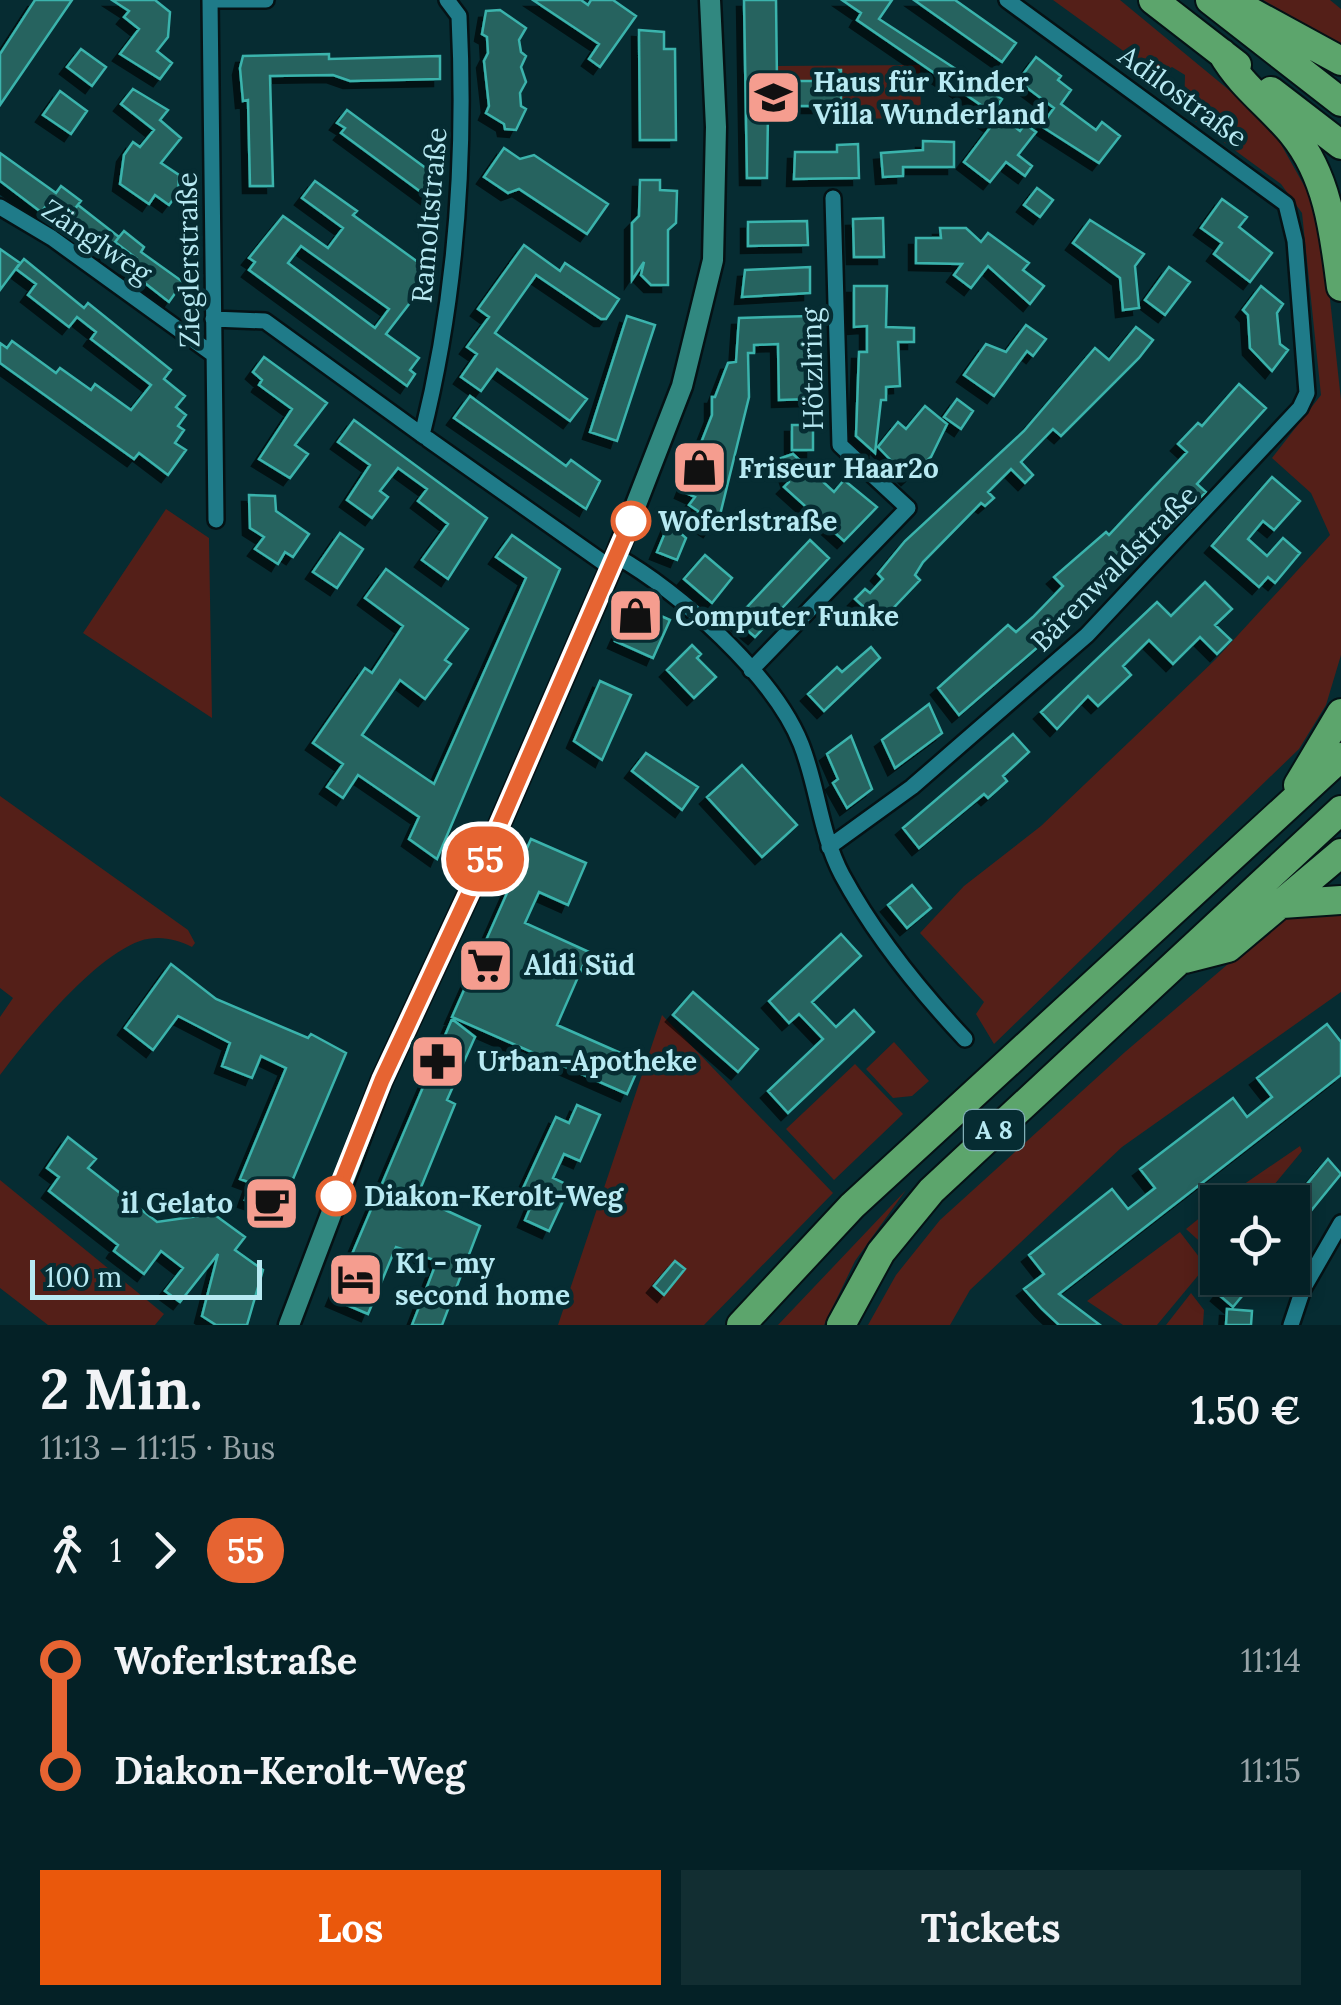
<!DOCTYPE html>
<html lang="de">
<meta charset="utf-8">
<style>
:root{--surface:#042126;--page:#122e32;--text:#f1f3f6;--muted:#97a3a7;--line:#253e43;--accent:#ea580c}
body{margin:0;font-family:Lora,serif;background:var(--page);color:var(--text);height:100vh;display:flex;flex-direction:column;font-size:38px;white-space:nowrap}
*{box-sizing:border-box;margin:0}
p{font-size:32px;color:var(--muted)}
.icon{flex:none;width:55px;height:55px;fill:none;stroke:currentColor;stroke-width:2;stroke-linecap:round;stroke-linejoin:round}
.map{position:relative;height:1325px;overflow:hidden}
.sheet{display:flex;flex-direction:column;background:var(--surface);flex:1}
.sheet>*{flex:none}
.badge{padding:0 20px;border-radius:32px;font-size:35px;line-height:65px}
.controls{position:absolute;left:1200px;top:1185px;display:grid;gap:20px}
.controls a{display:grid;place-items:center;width:110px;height:110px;border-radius:0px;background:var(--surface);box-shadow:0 5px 15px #0003,0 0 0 2px var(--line);font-size:50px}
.scale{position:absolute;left:30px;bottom:25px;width:232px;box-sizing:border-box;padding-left:10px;border:5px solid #b7e9f2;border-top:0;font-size:28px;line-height:35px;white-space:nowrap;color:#b7e9f2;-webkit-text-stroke:8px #062c32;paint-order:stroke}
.map>.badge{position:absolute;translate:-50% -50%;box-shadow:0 0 0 5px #fff}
.legs{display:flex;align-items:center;gap:15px;height:110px;padding:0 40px;font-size:32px}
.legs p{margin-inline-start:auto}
.head{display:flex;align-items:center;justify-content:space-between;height:170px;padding:0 40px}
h1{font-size:55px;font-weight:800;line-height:75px}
.action{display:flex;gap:20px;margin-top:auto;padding:20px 40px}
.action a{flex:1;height:115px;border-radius:0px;background:var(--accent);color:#fff;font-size:40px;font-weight:800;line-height:115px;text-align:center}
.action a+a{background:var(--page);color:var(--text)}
ul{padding:0 40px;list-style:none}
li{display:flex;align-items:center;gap:35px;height:110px;font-size:38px}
li i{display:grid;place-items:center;width:15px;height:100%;margin:0 12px;background:currentColor}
li i::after{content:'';width:25px;height:25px;margin:-12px;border:8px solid;border-radius:50%;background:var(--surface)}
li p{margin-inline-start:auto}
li:first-child i{background:linear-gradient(#0000 50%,currentColor 0)}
li:last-child i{background:linear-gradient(currentColor 50%,#0000 0)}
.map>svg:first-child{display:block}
.green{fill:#541f18}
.building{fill:#26635f;stroke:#3ab3ac;stroke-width:2.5;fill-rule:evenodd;filter:url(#shadow)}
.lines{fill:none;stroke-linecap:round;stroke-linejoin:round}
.street-casing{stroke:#051215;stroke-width:20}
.secondary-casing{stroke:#051215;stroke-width:25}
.highway-casing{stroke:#051215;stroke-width:32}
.street{stroke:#1f7b89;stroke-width:15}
.secondary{stroke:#318880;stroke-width:20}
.highway{stroke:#5ca56c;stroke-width:28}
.line-1-casing{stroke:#fff;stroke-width:22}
.line-1{stroke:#e66432;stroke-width:15}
.stop-1-dot{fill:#fff;stroke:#e66432;stroke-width:5}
.labels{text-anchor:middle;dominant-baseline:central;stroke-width:9;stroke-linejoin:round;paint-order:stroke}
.shield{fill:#062c32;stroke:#82b0b8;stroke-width:2.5}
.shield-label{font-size:25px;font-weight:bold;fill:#b7e9f2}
.poi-label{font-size:28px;font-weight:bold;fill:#b7e9f2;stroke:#062c32;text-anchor:start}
.street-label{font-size:28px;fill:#b7e9f2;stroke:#062c32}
.stop-label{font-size:28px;font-weight:bold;fill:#b7e9f2;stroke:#062c32;text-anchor:start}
</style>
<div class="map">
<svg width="1341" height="1325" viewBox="0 0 1341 1325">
<defs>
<filter id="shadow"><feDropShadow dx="-7" dy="7" stdDeviation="0" flood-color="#0009"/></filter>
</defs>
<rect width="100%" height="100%" fill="#062c32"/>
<path class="green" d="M1053 0H1120L1269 123 1310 196 1324 244 1341 400V655L1326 705 1299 749 994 1044 976 1014 984 1002 920 933 964 886 1041 826 1216 659 1330 535 1311 493 1272 458 1321 395 1302 213 1281 184 1184 113 1185 75 1172 67 1158 76Z
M1263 0H1330L1341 9V45Z
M920 65 921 118 841 119 840 71 823 70V81H777V66Z
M166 509 209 538 212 718 83 633Z
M0 796 188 930 195 943 192 947C176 939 158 935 140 941 94 957 29 1036 0 1075V1017L13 998 0 988Z
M1341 908V992L1122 1147 970 1290 950 1325H868L896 1275 940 1220 1125 1052 1283 917Z
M662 1015 833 1193 704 1325H558Z
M894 1042 929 1081 912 1096 893 1098 866 1069Z
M855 1064 903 1114 834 1180 786 1129Z
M1300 1146 1302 1151 1260 1202H1218Z
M0 1180 164 1314 155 1325H48L0 1288Z
M906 1190 855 1261 824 1325H778Z
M1218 1203V1254L1216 1256 1186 1229Z
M1180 1232 1206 1266 1157 1325H1123L1087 1301Z
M1191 1293 1204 1310 1203 1325H1166Z"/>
<path class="building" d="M35 0H72L0 105V54Z
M112 0H155L170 12 168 37 157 51 172 63 160 79 120 54 139 29 124 17 129 11Z
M533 0H581L588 5 591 0H613L636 16 600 67 589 59 599 44Z
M744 0H776L777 81H823V70H841V113H825V106H777V113H768L767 178H747Z
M842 0H892L879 19 1002 99 994 111 1020 131 1025 124 1036 132 1018 155 1032 166 1025 176 1006 162 990 182 964 162 992 125 983 119 988 110 857 20 861 13Z
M914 0H955L1016 43 1002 62Z
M500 10 526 28 519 40 521 52 526 56 521 67 526 82 520 93 521 106 526 109 516 130 505 129 504 124 486 113 489 106 484 61 488 53 487 37 482 34 486 11Z
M639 30 664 32V49H675L676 140H640Z
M81 49 106 67 92 86 67 67Z
M329 54V59L440 56V79L350 81 333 75 270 76 273 186H250L248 100 243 101 240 68 243 56Z
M1036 57 1061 76 1058 80 1071 90 1061 104 1096 130 1102 122 1120 136 1099 163 1041 126 1054 108 1018 81Z
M133 89 168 110 160 120 181 138 161 163 179 175 178 193 169 205 155 195 149 204 120 184 124 155 133 142 140 147 154 130 121 104Z
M60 91 87 111 71 134 43 115Z
M347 110 442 180 429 198 341 133 345 128 337 123Z
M923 141 954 142V167H903V176L883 177 881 153 923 150Z
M858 144 859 178 794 179 795 152H837V145Z
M504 148 520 159 534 155 608 204 587 234 519 189 508 193 484 177Z
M0 153 56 193 61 186 81 201 72 212 53 198 41 212 0 181Z
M640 180H660V190L677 191 676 223 668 230V285H651L641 275 644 262 632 280V223L639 216Z
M315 181 357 211 353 215 433 273 386 334 419 358 410 370 415 374 407 386 249 270 255 262 249 258 283 216 328 248 343 228 302 198ZM301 246 389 309 375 328 288 263Z
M1037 188 1053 200 1040 217 1024 205Z
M1222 199 1247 217 1239 227 1272 253 1250 282 1214 254 1222 243 1201 228Z
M78 205 119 237 105 256 63 224Z
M883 218 884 257H854L853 219Z
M1090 220 1144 254 1135 266 1139 308 1123 310 1120 278 1073 243Z
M807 221 808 245 748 246V222Z
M940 228H966L981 242 988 233 1029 263 1023 270 1044 286 1030 304 988 266 971 288 954 275 962 264 916 263V238H941Z
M124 231 144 247 141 252 183 282 169 302 127 269 136 258 115 242Z
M524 245 560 271 565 263 619 299 606 319H601L536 275 495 333 587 399 570 421 497 369 481 391 461 377 477 354 467 347 489 317 478 309Z
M0 249 20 263 0 290Z
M24 259 84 308 88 303 171 370 164 379 185 396 176 407 186 415 178 426 184 430 175 443 186 450 168 475 139 453 134 459 0 363V343L7 348 12 341 56 373 60 368 91 390 95 384 131 410 151 385 91 339 96 332 77 317 69 327 28 295 36 284 16 269Z
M810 267V293L742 297 745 270Z
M1169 267 1190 282 1165 315 1145 300Z
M854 286H887L886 327 914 328V342H898L900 386 886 387V400H881L875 453 856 436 859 352H867V326L854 327Z
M1261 286 1283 304 1277 313 1280 344 1288 350 1272 371 1250 348 1248 315 1243 310Z
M627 316 655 325 617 441 590 432Z
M811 316 812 399 779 400 778 344 754 345V353H748L749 397 720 515 710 530 693 519 698 511 689 505 695 497 682 491 712 415V397H715L728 363 736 362 739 318Z
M1026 325 1046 339 1033 356 1027 351 994 396 964 375 986 344 1006 352Z
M1136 327 1153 340 1139 358 1061 436 1053 429 1021 462 1033 475 1025 483 1011 469 988 492 994 498 985 506 981 503 923 562 915 575 920 580 880 622 855 599 865 589 870 593 883 579 878 574 905 541 1024 431 1095 348 1109 360Z
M264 357 327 403 295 445 308 454 290 478 259 459 292 409 259 385 262 380 253 372Z
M1239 384 1266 408 1197 484 1206 492 1187 512 1178 504 1113 573 1110 570 1065 613 1068 621 959 715 938 688 1008 625 1016 632 1033 617 1063 586 1054 577 1106 532 1109 535 1187 452 1178 444 1198 423 1202 426Z
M470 396 566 466 571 460 600 481 586 509 454 418Z
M957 399 973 411 961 429 944 417Z
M925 406 947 424 931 457 908 478 878 447 898 422 906 429Z
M354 420 487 518 448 579 422 560 448 524 418 501 427 489 398 468 380 491 388 497 372 518 347 500 370 465 338 442Z
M792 425H813V450H792Z
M793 454 834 492 844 480 877 507 844 541 784 487 789 482 781 458Z
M1272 477 1300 501 1274 530 1263 521 1248 539 1267 556 1283 538 1300 553 1275 583 1268 577 1259 587 1212 546Z
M249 495 275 496 276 511 309 534 293 557 285 552 278 564 255 549 264 537 250 528Z
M669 523 686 538 677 560 657 552Z
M340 533 363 549 337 588 313 572Z
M512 535 560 569 437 859 409 839 419 817 358 775 343 798 327 787 343 764 313 743 365 668 372 673 403 626 365 598 386 569 468 629 445 660 451 664 425 699 400 680 362 735 434 784 526 578 496 557Z
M810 540 829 558 755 637 735 620Z
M705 555 732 578 712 603 684 579Z
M1205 582 1232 609 1215 625 1231 640 1217 654 1200 637 1173 664 1149 640 1123 666 1131 675 1098 706 1088 696 1057 729 1041 712 1157 602 1171 616Z
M632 603 670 620 653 658 615 641Z
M692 645 701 654 697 658 716 677 694 698 667 670Z
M871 647 880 658 824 711 808 694 837 667 842 672Z
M600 681 631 695 602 760 574 741Z
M929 704 942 733 895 768 882 740Z
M1013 734 1029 752 1003 776 1007 781 988 798 984 794 919 848 903 828Z
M851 736 872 789 847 808 833 783 838 779 827 754Z
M646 753 698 787 682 810 632 771Z
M742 765 797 825 762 857 707 797Z
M531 839 586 863 568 905 539 892 525 923 589 952 557 1025 641 1062 627 1094 452 1017Z
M912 885 931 908 907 928 888 905Z
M841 934 861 956 812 1002 836 1027 854 1010 874 1032 788 1113 768 1091 823 1039 799 1014 789 1023 769 1001Z
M171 964 216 999 308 1038 311 1034 346 1053 285 1198 279 1195 274 1210 245 1200 251 1183 240 1179 286 1068 261 1056 252 1078 222 1066 230 1043 178 1016 153 1050 125 1028Z
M693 992 758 1049 738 1072 673 1015Z
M452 1019 475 1037 447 1100 455 1104 417 1197 480 1226 442 1325H412L437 1261 396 1247 368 1314 333 1299Z
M1327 1024 1341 1042V1075L1059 1294 1100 1325H1059L1042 1309 1024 1289 1044 1274 1029 1255 1112 1189 1128 1209 1155 1188 1140 1169 1233 1098 1247 1117 1272 1097 1257 1078Z
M577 1105 600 1115 580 1161 564 1154 553 1178 570 1186 549 1231 525 1220 533 1201 520 1195 556 1117 569 1123Z
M68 1137 96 1159 88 1168 157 1222 198 1216 204 1207 245 1237 235 1250 263 1270 247 1325H216L202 1316 218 1254 180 1302 165 1291 183 1268 161 1251 144 1274 114 1251 118 1245 49 1191 59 1177 47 1168Z
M1328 1159 1341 1174 1292 1234V1202Z
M675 1261 685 1269 664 1295 654 1286Z
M1231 1278H1257L1233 1307 1218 1294Z
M1227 1309 1252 1311 1251 1325H1226Z"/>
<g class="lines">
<defs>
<path id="street" d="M210 0 216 520
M210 0H266
M0 207 52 238 214 355
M213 319 265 321 425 437
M422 435C457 296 466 158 459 16L447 0
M428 439 611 568
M616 556C679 591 774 676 801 744 818 787 820 833 842 875 874 934 919 990 965 1039
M751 670 908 508 840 445 833 198
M829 847 912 787 1087 635 1300 408 1307 393 1295 241 1286 204 1007 0
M1291 1325 1303 1289 1341 1223"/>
<path id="secondary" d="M289 1325 382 1080 478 874 616 556 682 386 713 260 716 127 710 0"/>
<path id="highway" d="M1153 0 1237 65
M1210 0 1341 102
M1242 7 1341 61
M1222 53C1241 86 1269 105 1293 134 1328 177 1334 233 1341 287
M1271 91 1341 145
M1298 785 1341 713
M1282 904 1341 900
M1185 959 1228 948 1341 853
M741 1325 852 1206 1341 757
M841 1325 881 1252 931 1191 1341 810"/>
</defs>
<use href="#street" class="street-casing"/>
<use href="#secondary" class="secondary-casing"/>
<use href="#highway" class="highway-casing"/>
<use href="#street" class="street"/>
<use href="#secondary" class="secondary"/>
<use href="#highway" class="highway"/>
</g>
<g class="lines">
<defs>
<path id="line-1" d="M336 1196 382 1080 478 874 631 521"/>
</defs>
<use href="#line-1" class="line-1-casing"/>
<use href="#line-1" class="line-1"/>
</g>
<defs>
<symbol id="school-square" viewBox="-11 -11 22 22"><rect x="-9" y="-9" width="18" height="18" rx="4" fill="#f59d8f" stroke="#062c32"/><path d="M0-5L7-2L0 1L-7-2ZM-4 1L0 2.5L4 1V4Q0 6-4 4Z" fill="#111"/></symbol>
<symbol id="shop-square" viewBox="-11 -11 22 22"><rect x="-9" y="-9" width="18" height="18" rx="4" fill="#f59d8f" stroke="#062c32"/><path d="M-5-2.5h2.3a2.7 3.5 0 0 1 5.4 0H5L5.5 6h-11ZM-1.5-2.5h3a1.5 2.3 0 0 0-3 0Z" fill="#111"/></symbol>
<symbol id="supermarket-square" viewBox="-11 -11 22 22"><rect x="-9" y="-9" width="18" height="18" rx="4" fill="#f59d8f" stroke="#062c32"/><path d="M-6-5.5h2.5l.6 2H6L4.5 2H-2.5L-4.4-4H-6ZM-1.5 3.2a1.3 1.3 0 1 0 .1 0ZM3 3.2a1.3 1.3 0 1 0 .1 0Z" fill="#111"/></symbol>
<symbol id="pharmacy-square" viewBox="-11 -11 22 22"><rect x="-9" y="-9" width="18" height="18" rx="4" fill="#f59d8f" stroke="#062c32"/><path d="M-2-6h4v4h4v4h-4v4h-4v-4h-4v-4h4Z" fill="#111"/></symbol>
<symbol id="cafe-square" viewBox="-11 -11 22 22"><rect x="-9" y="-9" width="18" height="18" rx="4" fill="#f59d8f" stroke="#062c32"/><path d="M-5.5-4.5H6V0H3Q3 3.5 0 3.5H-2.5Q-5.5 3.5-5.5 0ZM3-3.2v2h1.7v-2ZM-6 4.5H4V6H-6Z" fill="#111"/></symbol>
<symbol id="hotel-square" viewBox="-11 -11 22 22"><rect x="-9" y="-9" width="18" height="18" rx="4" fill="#f59d8f" stroke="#062c32"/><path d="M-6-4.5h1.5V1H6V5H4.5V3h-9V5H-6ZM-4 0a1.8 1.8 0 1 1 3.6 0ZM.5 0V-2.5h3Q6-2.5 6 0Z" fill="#111"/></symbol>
</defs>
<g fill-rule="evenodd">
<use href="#school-square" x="742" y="66" width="63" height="63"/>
<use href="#shop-square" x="668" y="436" width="63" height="63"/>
<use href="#shop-square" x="604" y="584" width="63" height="63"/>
<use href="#supermarket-square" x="454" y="934" width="63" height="63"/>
<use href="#pharmacy-square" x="406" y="1030" width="63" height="63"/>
<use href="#cafe-square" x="240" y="1172" width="63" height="63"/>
<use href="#hotel-square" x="324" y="1248" width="63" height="63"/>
</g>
<g class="stop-1-dot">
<circle cx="631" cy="521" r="18"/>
<circle cx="336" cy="1196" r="18"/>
</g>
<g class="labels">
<rect class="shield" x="964" y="1110" width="60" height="40" rx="8"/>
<g class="shield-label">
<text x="994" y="1130">A 8</text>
</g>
<g class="poi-label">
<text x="813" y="82">Haus für Kinder<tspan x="813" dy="32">Villa Wunderland</tspan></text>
<text x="738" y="468">Friseur Haar2o</text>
<text x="675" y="616">Computer Funke</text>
<text x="524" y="965">Aldi Süd</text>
<text x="477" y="1061">Urban-Apotheke</text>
<text x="233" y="1203" text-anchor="end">il Gelato</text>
<text x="395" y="1263">K1 - my<tspan x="395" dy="32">second home</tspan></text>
</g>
<g class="street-label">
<text transform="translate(1183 96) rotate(36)">Adilostraße</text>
<text transform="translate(429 215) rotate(-85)">Ramoltstraße</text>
<text transform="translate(97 241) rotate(34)">Zänglweg</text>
<text transform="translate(188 260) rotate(-91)">Zieglerstraße</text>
<text transform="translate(812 369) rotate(-91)">Hötzlring</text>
<text transform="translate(1114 568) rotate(-45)">Bärenwaldstraße</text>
</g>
<g class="stop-label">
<text x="658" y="521">Woferlstraße</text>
<text x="364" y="1196">Diakon-Kerolt-Weg</text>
</g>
</g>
</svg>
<div class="controls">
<a><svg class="icon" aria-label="locate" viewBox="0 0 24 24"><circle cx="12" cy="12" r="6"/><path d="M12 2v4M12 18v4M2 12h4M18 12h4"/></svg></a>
</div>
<div class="scale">100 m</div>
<b class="badge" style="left:485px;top:859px;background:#e66432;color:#fff">55</b>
</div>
<section class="sheet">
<div class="head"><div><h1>2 Min.</h1><p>11:13 – 11:15 · Bus</p></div><b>1.50 €</b></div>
<div class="legs"><svg class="icon" aria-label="walk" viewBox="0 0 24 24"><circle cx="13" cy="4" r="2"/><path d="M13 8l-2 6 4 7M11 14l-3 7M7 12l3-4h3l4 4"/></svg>1<svg class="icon" aria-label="forward" viewBox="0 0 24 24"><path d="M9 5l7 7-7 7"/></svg><b class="badge" style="background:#e66432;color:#fff">55</b></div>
<ul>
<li><i style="color:#e66432"></i><b>Woferlstraße</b><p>11:14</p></li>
<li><i style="color:#e66432"></i><b>Diakon-Kerolt-Weg</b><p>11:15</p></li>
</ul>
<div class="action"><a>Los</a><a>Tickets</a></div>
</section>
